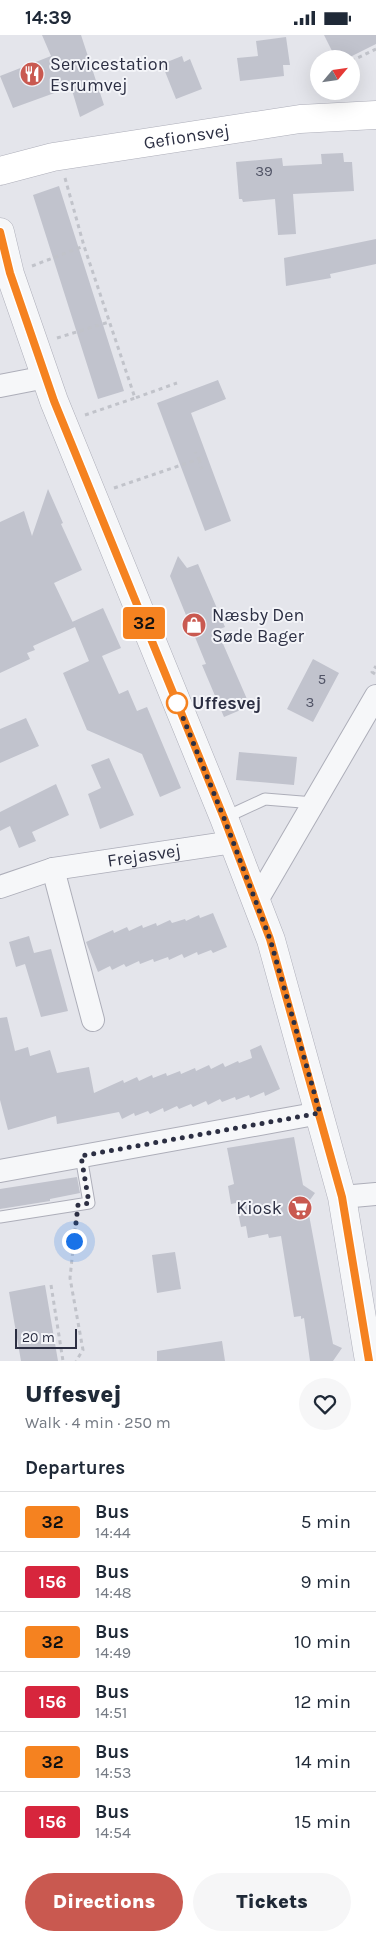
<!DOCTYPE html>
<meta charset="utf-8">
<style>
:root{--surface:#fff;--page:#f6f6f7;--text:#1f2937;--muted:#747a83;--line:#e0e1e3;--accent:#c95950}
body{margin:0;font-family:Karla,sans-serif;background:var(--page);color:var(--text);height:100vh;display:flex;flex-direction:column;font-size:19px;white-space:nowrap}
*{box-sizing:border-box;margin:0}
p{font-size:16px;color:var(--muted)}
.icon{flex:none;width:28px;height:28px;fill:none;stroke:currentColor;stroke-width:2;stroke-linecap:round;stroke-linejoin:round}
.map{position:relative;height:1326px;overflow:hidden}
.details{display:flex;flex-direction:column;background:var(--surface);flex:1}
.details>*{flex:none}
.badge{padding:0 10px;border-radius:4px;font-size:18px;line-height:32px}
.needle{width:32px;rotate:61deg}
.controls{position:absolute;left:310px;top:15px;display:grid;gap:10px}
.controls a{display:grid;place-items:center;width:50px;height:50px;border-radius:50%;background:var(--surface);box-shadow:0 5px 20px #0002;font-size:25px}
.scale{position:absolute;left:15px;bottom:12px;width:62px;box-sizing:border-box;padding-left:5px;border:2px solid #2c2f43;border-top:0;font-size:14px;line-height:18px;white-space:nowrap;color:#2c2f43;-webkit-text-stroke:4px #f3f4f8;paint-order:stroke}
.you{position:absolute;width:25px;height:25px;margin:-12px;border:4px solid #fff;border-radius:50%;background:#1a73e8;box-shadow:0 0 0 8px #1a73e833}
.map>.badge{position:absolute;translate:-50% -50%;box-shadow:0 0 0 2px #fff}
h2{padding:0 25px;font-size:19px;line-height:45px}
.round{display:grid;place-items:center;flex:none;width:52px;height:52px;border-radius:26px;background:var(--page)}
.summary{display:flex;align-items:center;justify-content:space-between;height:85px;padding:0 25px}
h1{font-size:24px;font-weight:800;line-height:38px}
.action{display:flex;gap:10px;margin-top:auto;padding:10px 25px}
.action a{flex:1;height:58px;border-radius:30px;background:var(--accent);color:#fff;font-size:20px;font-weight:800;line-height:58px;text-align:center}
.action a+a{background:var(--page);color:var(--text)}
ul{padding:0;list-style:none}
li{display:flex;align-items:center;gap:15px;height:60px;padding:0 25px;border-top:1px solid var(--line)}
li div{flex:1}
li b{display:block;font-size:19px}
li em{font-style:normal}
li .badge{min-width:55px;font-weight:700;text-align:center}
.status{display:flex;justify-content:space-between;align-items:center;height:35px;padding:0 25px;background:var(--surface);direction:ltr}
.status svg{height:14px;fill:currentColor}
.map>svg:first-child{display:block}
.building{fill:#c1c3cd}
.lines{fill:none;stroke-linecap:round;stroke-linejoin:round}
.service-casing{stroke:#adaeb9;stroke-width:13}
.minor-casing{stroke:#adaeb9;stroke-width:24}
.tertiary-casing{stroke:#adaeb9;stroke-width:29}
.secondary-casing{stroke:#adaeb9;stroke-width:29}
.path{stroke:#c1c3ca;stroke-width:3;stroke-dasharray:4 4;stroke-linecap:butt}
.service{stroke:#f6f7f9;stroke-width:11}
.minor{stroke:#f6f7f9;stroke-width:22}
.tertiary{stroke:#f6f7f9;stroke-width:28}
.secondary{stroke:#fff;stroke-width:28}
.line-casing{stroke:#fff;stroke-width:11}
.line{stroke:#f58220;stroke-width:8}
.walk{stroke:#2c2f43;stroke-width:5;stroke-dasharray:0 9}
.stop-dot{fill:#fff;stroke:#f58220;stroke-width:2.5}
.labels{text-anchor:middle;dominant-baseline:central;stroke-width:4;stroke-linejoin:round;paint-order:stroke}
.number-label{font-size:15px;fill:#515466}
.poi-label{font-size:18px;fill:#2c2f43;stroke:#f3f4f8;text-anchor:start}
.street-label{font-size:18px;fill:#2c2f43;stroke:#f3f4f8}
.stop-label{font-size:18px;font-weight:bold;fill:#2c2f43;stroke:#f3f4f8;text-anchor:start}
</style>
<div class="status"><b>14:39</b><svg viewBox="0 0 49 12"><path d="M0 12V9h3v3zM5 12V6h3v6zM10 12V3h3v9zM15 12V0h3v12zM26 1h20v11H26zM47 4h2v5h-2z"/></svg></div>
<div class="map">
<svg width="376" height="1326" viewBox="0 0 376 1326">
<rect width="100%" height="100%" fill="#e4e5eb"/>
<path class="building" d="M42 0H81L104 70 80 82 71 52 13 73 0 41 51 21Z
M324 0H376V9L346 24H336Z
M286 2 290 30H283L284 41 240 46 237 23 258 21 256 6Z
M182 21 184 27 190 24 202 54 176 64 162 29Z
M343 118 344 127H352L354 156 293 159 296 199 278 200 275 164 243 167 242 164H239L236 127 282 123 283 131 322 129 321 119Z
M59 151 124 356 98 364 33 160Z
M376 204V229L330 239 331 243 286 251 284 223Z
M218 345 226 364 191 378 231 486 205 496 157 368Z
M48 454 63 488 61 489 82 535 54 548 74 590 72 587 103 573 121 613 102 621 119 659 128 655 137 676 147 672 181 753 160 762 142 719 87 695 63 638 89 626 75 592 33 611 35 615 27 618 30 624 0 638V487L24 476 32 501Z
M178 521 187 533 198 529 225 592 217 595 250 671 224 682 202 630 206 629 170 541Z
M313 624 339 638 313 687 287 674Z
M26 683 39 711 0 728V694Z
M239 717 297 722 294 750 236 745Z
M109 723 134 780 100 794 88 759 101 753 91 730Z
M56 749 69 780 32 797 36 806 19 813 10 791 0 796V777Z
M213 878 227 912 213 918 211 915 198 920 197 917 184 923 182 919 169 925 168 922 154 927 153 924 140 929 139 926 126 932 124 929 112 935 110 931 98 937 86 907 113 895 114 898 127 892 129 896 142 890 143 893 156 888 157 891 170 885 172 888 185 884 186 886 199 880 200 883Z
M29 901 34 918 51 914 68 976 41 982 25 929 16 932 9 907Z
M7 982 15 1016 28 1012 30 1021 50 1015 57 1038 89 1032 94 1058 123 1045 124 1048 137 1042 139 1046 152 1040 153 1043 166 1038 167 1041 180 1036 181 1039 195 1033 196 1036 209 1030 211 1034 223 1028 225 1032 238 1026 239 1028 252 1023 250 1015 261 1010 280 1054 265 1061 264 1057 250 1063 249 1060 236 1065 235 1062 222 1067 220 1064 208 1070 206 1066 193 1072 191 1069 179 1074 177 1071 164 1077 163 1073 150 1079 148 1076 135 1081 134 1078 122 1084 119 1077 57 1089 56 1081 8 1095 0 1065V983Z
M294 1102 303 1150 315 1158 307 1169 333 1309 342 1313 333 1326H310L304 1283 301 1284V1281L294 1282 281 1201 269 1203 268 1199 248 1203 246 1191 241 1192 236 1168 231 1169 228 1151 234 1149 227 1113Z
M77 1142 80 1158 50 1164V1166L0 1174V1154Z
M175 1217 181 1254 157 1258 152 1220Z
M45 1250 58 1326H21L9 1257Z
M222 1306 225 1326H157V1316Z"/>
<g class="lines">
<defs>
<path id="service" d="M224 783 265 764 314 768
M0 1182 89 1168 81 1121"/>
<g id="minor">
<path d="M0 351 46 342"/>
<path d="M53 834 93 985"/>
<path id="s1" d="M0 852 53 834 233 807"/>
<path d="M256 867 376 661"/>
<path d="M0 1136 320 1078"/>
<path d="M342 1162 376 1159"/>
</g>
<path id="tertiary" d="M0 197 10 239 54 366 224 783 271 905 342 1162 369 1326"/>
<g id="secondary">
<path id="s2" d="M0 136 53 122 300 84 376 80"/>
</g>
</defs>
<use href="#service" class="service-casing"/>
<use href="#minor" class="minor-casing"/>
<use href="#tertiary" class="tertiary-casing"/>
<use href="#secondary" class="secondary-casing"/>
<path class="path" d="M351 26 376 14
M65 143 84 211 135 363 177 348
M32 231 84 211
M57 303 109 287
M85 380 135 363
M199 424 202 434
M114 453 199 424 195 417
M375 639 372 637 376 631
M76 1185 70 1243 83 1315 76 1326
M51 1250 63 1326"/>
<use href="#service" class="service"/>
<use href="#minor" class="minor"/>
<use href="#tertiary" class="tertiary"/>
<use href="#secondary" class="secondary"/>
</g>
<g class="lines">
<defs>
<path id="line" d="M0 197 10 238 54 366 224 783 270 904 342 1162 369 1326"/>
</defs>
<use href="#line" class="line-casing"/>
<use href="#line" class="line"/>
<path class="walk" d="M74 1206 78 1170 89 1168 81 1121 320 1078 270 904 224 783 177 668"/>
</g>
<defs>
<symbol id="restaurant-disc" viewBox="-11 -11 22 22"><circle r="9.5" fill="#c95950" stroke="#f3f4f8"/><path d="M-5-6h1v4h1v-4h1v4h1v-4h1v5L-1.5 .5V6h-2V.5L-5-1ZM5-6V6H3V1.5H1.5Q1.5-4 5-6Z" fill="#fff"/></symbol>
<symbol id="shop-disc" viewBox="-11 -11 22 22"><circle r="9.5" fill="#c95950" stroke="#f3f4f8"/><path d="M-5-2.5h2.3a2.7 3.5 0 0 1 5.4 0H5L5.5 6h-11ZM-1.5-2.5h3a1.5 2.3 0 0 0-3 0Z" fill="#fff"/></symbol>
<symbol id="supermarket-disc" viewBox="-11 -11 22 22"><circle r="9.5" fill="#c95950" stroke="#f3f4f8"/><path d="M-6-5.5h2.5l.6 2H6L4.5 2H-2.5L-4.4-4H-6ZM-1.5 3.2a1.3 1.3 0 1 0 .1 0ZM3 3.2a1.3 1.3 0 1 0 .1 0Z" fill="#fff"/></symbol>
</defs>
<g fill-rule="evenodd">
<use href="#restaurant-disc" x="18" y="25" width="28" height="28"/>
<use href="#shop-disc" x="180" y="576" width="28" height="28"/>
<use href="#supermarket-disc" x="286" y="1159" width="28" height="28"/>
</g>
<circle class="stop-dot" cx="177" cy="668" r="10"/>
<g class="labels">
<g class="number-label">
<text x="264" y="136">39</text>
<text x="322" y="644">5</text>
<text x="310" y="667">3</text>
</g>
<g class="poi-label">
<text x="50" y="29">Servicestation<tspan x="50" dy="21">Esrumvej</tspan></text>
<text x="212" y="580">Næsby Den<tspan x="212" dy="21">Søde Bager</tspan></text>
<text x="282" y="1173" text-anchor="end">Kiosk</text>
</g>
<g class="street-label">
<text stroke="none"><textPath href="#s2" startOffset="190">Gefionsvej</textPath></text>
<text stroke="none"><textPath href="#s1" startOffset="148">Frejasvej</textPath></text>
</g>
<g class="stop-label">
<text x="192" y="668">Uffesvej</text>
</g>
</g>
</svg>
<div class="controls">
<a><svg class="needle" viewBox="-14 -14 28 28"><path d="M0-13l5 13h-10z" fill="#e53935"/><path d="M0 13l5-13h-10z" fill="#747a83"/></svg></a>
</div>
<div class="scale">20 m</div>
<div class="you" style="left:74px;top:1206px"></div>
<b class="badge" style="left:144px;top:588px;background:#f58220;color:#111">32</b>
</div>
<section class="details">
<div class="summary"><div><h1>Uffesvej</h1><p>Walk · 4 min · 250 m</p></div><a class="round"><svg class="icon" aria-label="heart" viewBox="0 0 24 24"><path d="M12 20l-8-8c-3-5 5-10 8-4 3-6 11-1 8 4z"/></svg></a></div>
<h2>Departures</h2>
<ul>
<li><span class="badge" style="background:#f58220;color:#111">32</span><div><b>Bus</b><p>14:44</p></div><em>5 min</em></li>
<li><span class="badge" style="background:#d7263d;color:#fff">156</span><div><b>Bus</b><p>14:48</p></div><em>9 min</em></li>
<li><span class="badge" style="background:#f58220;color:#111">32</span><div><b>Bus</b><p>14:49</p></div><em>10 min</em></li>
<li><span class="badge" style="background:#d7263d;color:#fff">156</span><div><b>Bus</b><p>14:51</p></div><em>12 min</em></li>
<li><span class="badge" style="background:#f58220;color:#111">32</span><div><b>Bus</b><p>14:53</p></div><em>14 min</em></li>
<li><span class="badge" style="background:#d7263d;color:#fff">156</span><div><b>Bus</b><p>14:54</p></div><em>15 min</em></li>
</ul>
<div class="action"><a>Directions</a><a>Tickets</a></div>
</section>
